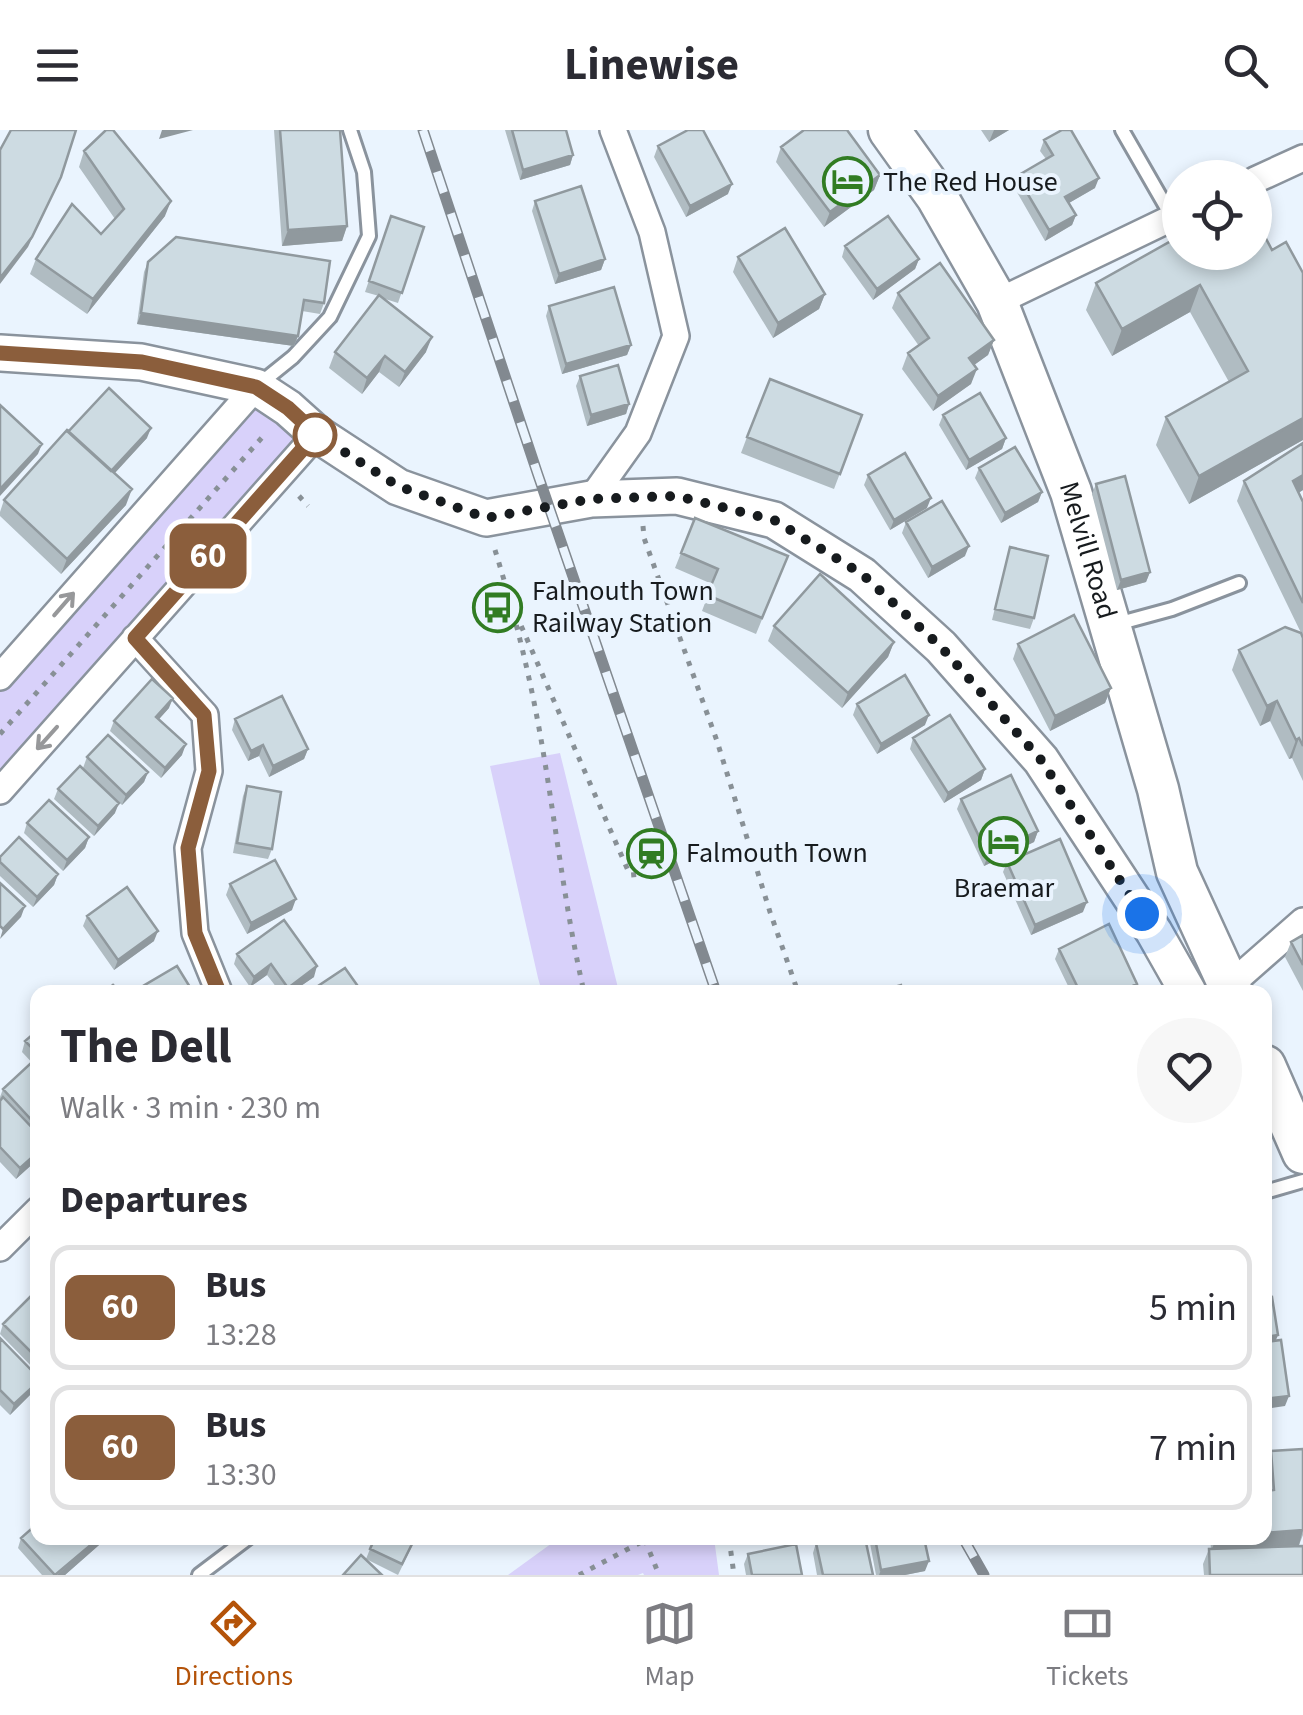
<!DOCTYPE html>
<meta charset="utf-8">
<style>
:root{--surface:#fff;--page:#f7f7f7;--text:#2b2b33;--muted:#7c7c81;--line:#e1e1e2;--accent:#b45309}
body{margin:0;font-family:"Source Sans 3",sans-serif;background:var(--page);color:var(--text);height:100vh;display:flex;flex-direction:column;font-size:38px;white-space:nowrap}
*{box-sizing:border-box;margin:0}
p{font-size:32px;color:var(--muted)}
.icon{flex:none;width:55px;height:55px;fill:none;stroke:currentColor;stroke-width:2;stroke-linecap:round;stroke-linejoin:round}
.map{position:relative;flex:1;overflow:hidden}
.drawer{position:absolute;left:30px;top:855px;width:1242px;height:560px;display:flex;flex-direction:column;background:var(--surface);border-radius:20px;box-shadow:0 5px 15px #0003}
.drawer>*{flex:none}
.badge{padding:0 20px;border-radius:15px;font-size:35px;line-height:65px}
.fabs{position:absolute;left:1162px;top:30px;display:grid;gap:20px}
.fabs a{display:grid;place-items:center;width:110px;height:110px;border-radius:50%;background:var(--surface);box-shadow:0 5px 15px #0003;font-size:50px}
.you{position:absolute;width:50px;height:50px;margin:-25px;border:8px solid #fff;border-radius:50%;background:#1a73e8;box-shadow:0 0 0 15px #1a73e833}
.map>.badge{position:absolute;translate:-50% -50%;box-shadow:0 0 0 5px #fff}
h2{padding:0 30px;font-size:38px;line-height:90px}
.round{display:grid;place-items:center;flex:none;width:105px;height:105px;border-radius:52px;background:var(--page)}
.summary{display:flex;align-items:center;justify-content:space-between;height:170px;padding:0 30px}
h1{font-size:48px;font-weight:700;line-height:75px}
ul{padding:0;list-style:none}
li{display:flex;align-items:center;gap:30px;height:125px;margin:0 20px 15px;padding:0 10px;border:5px solid var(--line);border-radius:20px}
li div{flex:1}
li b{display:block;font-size:38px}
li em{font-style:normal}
li .badge{min-width:110px;font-weight:700;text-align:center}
header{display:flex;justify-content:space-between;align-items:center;height:130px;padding:0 30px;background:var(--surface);font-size:45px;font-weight:700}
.menu{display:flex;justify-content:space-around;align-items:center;height:140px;border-top:2px solid var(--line);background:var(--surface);font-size:28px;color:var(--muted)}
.menu a{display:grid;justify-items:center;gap:5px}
.menu .active{color:var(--accent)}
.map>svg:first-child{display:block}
.green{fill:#d8d1fa}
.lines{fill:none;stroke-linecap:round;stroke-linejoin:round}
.lane-casing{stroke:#8a939d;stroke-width:18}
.street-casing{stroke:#8a939d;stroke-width:30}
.secondary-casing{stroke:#8a939d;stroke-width:40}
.primary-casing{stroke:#8a939d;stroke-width:45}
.path{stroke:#889096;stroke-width:5;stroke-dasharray:5 8;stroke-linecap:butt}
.lane{stroke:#fff;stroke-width:12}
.street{stroke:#fff;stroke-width:25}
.secondary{stroke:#fff;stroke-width:35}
.primary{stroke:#fff;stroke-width:40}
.rail-casing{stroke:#828990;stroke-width:11}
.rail{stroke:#eaf4fe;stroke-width:8;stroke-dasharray:22;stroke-linecap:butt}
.wall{fill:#b0bcc2}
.shaded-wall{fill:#90999e}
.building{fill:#cddbe2;stroke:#90999e;stroke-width:2.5}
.oneway{stroke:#97989a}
.line-casing{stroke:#fff;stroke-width:22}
.line{stroke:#8b5e3c;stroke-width:15}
.walk{stroke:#171b1e;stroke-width:10;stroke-dasharray:0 18}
.stop-dot{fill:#fff;stroke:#8b5e3c;stroke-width:5}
.labels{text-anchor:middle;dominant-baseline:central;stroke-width:8;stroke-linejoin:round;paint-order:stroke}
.poi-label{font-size:28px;fill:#171b1e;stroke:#eaf4fe;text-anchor:start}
.street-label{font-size:28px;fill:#171b1e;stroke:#eaf4fe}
</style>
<header><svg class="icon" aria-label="menu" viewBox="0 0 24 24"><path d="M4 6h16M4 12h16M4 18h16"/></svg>Linewise<svg class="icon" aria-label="search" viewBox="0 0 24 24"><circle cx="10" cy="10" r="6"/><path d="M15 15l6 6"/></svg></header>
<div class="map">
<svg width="1303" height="1445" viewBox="0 0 1303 1445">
<rect width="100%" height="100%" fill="#eaf4fe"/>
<path class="green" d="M256 263 307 305 0 652V554Z
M560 623 619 862H542L538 848 490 636Z
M559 1408H714L719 1445H644L643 1443 638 1445H508Z"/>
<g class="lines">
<defs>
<path id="lane" d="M1122 0 1172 87
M257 256 293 227 330 187 369 106 364 42 350 0
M1113 495 1172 479 1239 453
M1265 1062 1303 1051
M199 1445 248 1408"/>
<path id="street" d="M1255 50 1303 28
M997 172 1180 84
M591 369 638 303 676 206 652 102 613 0
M135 508 205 585 209 641 188 718 195 803 219 862
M0 547 256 257
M0 661 317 304
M1229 856 1303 791
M0 1118 38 1080"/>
<path id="secondary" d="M0 223 141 232 256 257 288 278 317 304 398 357 486 388 591 369 677 366 774 390 862 445 941 517 1041 630 1154 802 1188 862"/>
<g id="primary">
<path id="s1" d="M889 0 937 67 997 172 1071 362 1158 659 1177 742 1232 862"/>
<path d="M1265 936 1303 1023"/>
</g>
</defs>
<use href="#lane" class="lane-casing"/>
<use href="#street" class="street-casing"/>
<use href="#secondary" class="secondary-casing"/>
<use href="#primary" class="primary-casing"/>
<path class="path" d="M299 366 308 376
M643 396 644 408 717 611 770 782 798 862
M495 420C513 478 528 538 539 598 555 686 564 775 584 862
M516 484 630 745 654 743
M0 604 266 303
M729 1408 734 1445
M645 1410 659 1445
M579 1445 645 1410"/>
<use href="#lane" class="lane"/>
<use href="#street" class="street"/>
<use href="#secondary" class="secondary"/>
<use href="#primary" class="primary"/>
<defs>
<path id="rail" d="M423 0 538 345 716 862
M963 1408 984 1445"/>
</defs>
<use href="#rail" class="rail-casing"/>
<use href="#rail" class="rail"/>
</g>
<path class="wall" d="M274 0H340L347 96 342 111 282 116Z
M505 0H566L573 25 570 35 520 50Z
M981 0H1009L989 12Z
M1044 10 1095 58 1069 73 1076 85 1072 95 1045 111 1014 57 1017 46 1046 29 1040 21Z
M658 16 728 64 686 87 654 27Z
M781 17 880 45 874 60 824 97 776 32Z
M84 21 165 86 87 184 30 144 36 129 101 104 115 89 79 37Z
M535 71 605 129 601 140 555 154 532 81Z
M391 86 424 97 398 173 382 168 426 222 399 257 379 242 362 264 329 238 335 222 379 166 365 162Z
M845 116 919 129 915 139 873 170 842 127Z
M1272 120 1303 143V310L1189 374 1156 315 1166 287 1229 252 1190 182 1112 226 1086 180 1096 153Z
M738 127 825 164 819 179 773 208 733 142Z
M148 132 324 173 320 184 302 181 298 206 294 216 137 194 144 142Z
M898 163 994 210 988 225 974 235 971 254 933 281 902 239 908 223 919 216 892 178Z
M549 176 631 215 627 225 562 244 546 186Z
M580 246 629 274 626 284 587 296 576 256Z
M862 285 834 359 741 323 747 307Z
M943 285 1006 308 1002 319 966 340 939 295Z
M68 302 147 308 114 343 126 375 61 444 0 386V382L4 370Z
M1303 313V360L1298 363 1303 372V507L1237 371 1244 351Z
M979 338 1042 362 1038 372 1001 393 975 348Z
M868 345 927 378 890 400 864 355Z
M1096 354 1150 442 1146 452 1117 460 1092 364Z
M695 388 788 426 756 504 702 481 712 454 675 438Z
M906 392 965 426 928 448 902 403Z
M1010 417 1034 488 1030 499 992 490Z
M774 496 894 512 888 527 842 578 768 511Z
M1303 508V651L1292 628 1289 629 1270 591 1260 596 1232 540 1239 520Z
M1018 514 1111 558 1105 573 1050 601 1013 529Z
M857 574 925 595 877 624 853 585Z
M169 578 159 589 182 625 161 648 110 601 114 591Z
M235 589 308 619 304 629 269 647 259 626 248 631 232 600Z
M913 608 985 639 981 650 944 673 910 619Z
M87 627 148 642 144 652 122 675 83 638Z
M247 656 272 719 268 729 233 723 243 666Z
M58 659 115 683 94 706 54 669Z
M961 669 1038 701 1034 712 984 736 957 679Z
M27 693 89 707 85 718 63 741 24 703Z
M0 727 58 744 54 755 33 777 0 746Z
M1007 732 1083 782 1031 805 1003 742Z
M230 754 292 780 247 804 226 765Z
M87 786 154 811 114 840 83 796Z
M1303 805V861L1285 827 1291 812Z
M1059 819 1137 854 1134 862H1071L1055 829Z
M237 824 314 847 292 862H280L267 845 250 857 234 834Z
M38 900V939L22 922 25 911Z
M38 943V1029L16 1049 0 1032V967L3 959Z
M38 1157V1243L0 1204 3 1194 34 1166Z
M0 1208 36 1259 10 1285 0 1275Z
M1303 1319V1405L1299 1415 1272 1417 1303 1445H1204L1203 1434 1209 1419H1211L1210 1408H1265L1267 1360 1265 1337 1271 1321Z
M21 1408H107L65 1445H42L18 1418Z
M416 1408 398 1445 366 1429 370 1419Z
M869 1408H924L925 1441 905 1445H876Z
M816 1413 873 1445H817L813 1423Z
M748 1424 802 1445H746L744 1434Z"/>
<path class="shaded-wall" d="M162 0H193L159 9Z
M994 0H1009L989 12Z
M573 25 570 35 520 50 523 40Z
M880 45 874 60 824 97 830 82Z
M61 47 28 117 0 154V148Z
M1099 48 1095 58 1062 77 1065 67Z
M732 54 728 64 686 87 690 76Z
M171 71 165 86 87 184 93 169Z
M1076 85 1072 95 1045 111 1049 100Z
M347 96 342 111 282 116 288 100Z
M605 129 601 140 555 154 559 144Z
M919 129 915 139 873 170 877 159Z
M1200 155 1190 182 1112 226 1122 199Z
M825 164 819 179 773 208 778 193Z
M141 183 298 206 294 216 137 194Z
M432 207 426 222 399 257 405 242Z
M994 210 988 225 963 243 969 228Z
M631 215 627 225 562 244 566 234Z
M385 226 379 242 362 264 367 248Z
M977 239 971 254 933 281 938 266Z
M629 274 626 284 587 296 591 285Z
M1303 288V310L1189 374 1199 346Z
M151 298 147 308 104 355 107 345Z
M1006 308 1002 319 966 340 969 330Z
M42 314 38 324 0 366V359Z
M1303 345V360L1286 371 1293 351Z
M132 359 126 375 61 444 67 429Z
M1042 362 1038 372 1001 393 1005 383Z
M931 368 927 378 890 400 894 390Z
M969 416 965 426 928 448 932 437Z
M1150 442 1146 452 1117 460 1121 450Z
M894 512 888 527 842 578 848 563Z
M1111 558 1105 573 1050 601 1055 586Z
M173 568 169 578 152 597 156 587Z
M1277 571 1270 591 1260 596 1267 576Z
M929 585 925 595 877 624 881 614Z
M1299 608 1292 628 1289 629 1296 610Z
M186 614 182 625 161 648 165 638Z
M263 615 259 626 248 631 251 621Z
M308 619 304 629 269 647 273 636Z
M985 639 981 650 944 673 948 663Z
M148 642 144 652 122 675 126 665Z
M119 673 115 683 94 706 98 696Z
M1038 701 1034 712 984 736 988 725Z
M89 707 85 718 63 741 67 730Z
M58 744 54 755 33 777 37 767Z
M296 769 292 780 247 804 251 793Z
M1087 772 1083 782 1031 805 1035 795Z
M25 776 21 787 0 809 3 799Z
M158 801 154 811 114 840 118 830Z
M271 834 267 845 250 857 254 847Z
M317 836 314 847 292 862H286L288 858Z
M1137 854 1134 862H1120Z
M38 1022V1029L16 1049 20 1038Z
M1278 1205 1274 1215 1265 1217V1207Z
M38 1252 36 1259 10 1285 14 1274Z
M1289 1266 1285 1276 1265 1279V1269Z
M1303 1400 1299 1415 1211 1422 1216 1408H1265V1403Z
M99 1408H107L65 1445H57Z
M929 1431 925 1441 905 1445H879L881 1440Z"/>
<path class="building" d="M11 0H76L61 47 32 107 0 148V20Z
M106 0H113L171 71 93 169 36 129 72 74 101 104 124 79 84 21Z
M280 0H340L347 96 288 100Z
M512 0H566L573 25 523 40Z
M688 0H703L732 54 690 76 658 16Z
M804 0H847L880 45 830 82 781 17Z
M1062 0H1071L1099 48 1065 67 1076 85 1049 100 1017 46 1053 25 1044 10Z
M581 56 605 129 559 144 535 71Z
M391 86 424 97 402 163 369 151Z
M888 86 919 129 877 159 845 116Z
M1255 88 1272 120 1286 112 1303 143V288L1199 346 1166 287 1248 241 1200 155 1122 199 1096 153 1180 106V122H1255Z
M785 98 825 164 778 193 738 127Z
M176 107 330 131 324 173 304 170 298 206 141 183 148 132Z
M940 133 994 210 969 228 977 239 938 266 908 223 929 208 898 163Z
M614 157 631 215 566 234 549 176Z
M379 165 432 207 405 242 385 226 367 248 335 222Z
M618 235 629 274 591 285 580 246Z
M770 249 862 285 840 344 747 307Z
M109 258 151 298 111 341 68 302Z
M980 263 1006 308 969 330 943 285Z
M0 275 42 314 0 359Z
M67 300 132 359 67 429 4 370Z
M1303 313V345L1293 351 1303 372V473L1244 351Z
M1015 317 1042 362 1005 383 979 338Z
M905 323 931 368 894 390 868 345Z
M1125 346 1150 442 1121 450 1096 354Z
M942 371 969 416 932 437 906 392Z
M695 388 788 426 762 488 707 465 718 439 681 423Z
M1010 417 1048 426 1034 488 995 479Z
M820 444 894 512 848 563 774 496Z
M1074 485 1111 558 1055 586 1018 514Z
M1285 497 1301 503 1303 508V616L1299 608 1296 610 1277 571 1267 576 1239 520Z
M905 545 929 585 881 614 857 574Z
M152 549 173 568 156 587 186 614 165 638 114 591Z
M282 566 308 619 273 636 263 615 251 621 235 589Z
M950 585 985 639 948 663 913 608Z
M108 605 148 642 126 665 87 627Z
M80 636 119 673 98 696 58 659Z
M1011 645 1038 701 988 725 961 669Z
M247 656 281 662 272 719 237 713Z
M49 670 89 707 67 730 27 693Z
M19 707 58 744 37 767 0 732V727Z
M1060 709 1087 772 1035 795 1007 732Z
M275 730 296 769 251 793 230 754Z
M0 753 25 776 3 799 0 796Z
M127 757 158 801 118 830 87 786Z
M284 790 317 836 288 858 271 834 254 847 237 824Z
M1109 794 1137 854 1120 862H1080L1059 819Z
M1303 805V835L1291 812Z
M177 836 193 862H140L138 859Z
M345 838 362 862H309Z
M113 855 120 862H104Z
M901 855 903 862H877Z
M38 900V924L25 911Z
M30 934 38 943V997L3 959Z
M3 967 38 1004V1022L20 1038 0 1017V971Z
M32 1165 38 1170V1229L3 1194Z
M1272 1167 1278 1205 1265 1207V1168Z
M0 1208 38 1247V1252L14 1274 0 1260Z
M1281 1210 1289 1266 1265 1269V1212Z
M1303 1319V1400L1265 1403V1361L1274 1360 1271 1321Z
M38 1393V1408H99L55 1445 21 1408Z
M375 1408H415L402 1434 370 1419Z
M842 1408H865L873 1445H823L816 1413Z
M875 1408H924L929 1431 881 1440Z
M796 1414 802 1445H752L748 1424Z
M1303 1416V1445H1210L1209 1419Z
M361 1425 382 1445H343Z"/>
<defs><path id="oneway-shaft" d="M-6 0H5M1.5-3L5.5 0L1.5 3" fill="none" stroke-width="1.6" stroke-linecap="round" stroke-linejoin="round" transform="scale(2.5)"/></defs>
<g class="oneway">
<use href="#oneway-shaft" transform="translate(64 474) rotate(-49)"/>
<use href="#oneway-shaft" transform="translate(47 608) rotate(132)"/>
</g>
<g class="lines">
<defs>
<path id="line" d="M0 223 142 232 256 257 288 278 316 304 135 508 204 585 209 641 188 718 195 803 219 862"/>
</defs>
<use href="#line" class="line-casing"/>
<use href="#line" class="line"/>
<path class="walk" d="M315 305 316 304 398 356 486 388 591 369 677 366 774 390 862 444 941 517 1041 630 1142 784"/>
</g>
<defs>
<symbol id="hotel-ring" viewBox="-11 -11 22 22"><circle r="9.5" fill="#eaf4fe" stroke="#317c23" stroke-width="1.5"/><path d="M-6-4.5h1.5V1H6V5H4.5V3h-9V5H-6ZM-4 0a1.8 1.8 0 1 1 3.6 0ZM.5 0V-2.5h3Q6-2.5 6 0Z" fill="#317c23"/></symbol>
<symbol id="bus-ring" viewBox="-11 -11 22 22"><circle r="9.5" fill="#eaf4fe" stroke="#317c23" stroke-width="1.5"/><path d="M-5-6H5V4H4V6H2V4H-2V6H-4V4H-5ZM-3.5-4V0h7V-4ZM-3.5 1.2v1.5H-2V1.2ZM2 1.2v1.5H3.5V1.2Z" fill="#317c23"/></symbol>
<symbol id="station-ring" viewBox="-11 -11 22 22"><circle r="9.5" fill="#eaf4fe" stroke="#317c23" stroke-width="1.5"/><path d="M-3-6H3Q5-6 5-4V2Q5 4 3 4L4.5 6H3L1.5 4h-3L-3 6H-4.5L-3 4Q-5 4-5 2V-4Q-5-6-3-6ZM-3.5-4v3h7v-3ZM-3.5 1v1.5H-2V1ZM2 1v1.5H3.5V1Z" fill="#317c23"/></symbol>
</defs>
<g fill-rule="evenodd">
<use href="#hotel-ring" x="820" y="24" width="55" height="55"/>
<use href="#bus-ring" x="470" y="450" width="55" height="55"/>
<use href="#hotel-ring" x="976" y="684" width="55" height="55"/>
<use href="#station-ring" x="624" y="696" width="55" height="55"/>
</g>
<circle class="stop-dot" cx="315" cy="305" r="20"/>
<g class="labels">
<g class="poi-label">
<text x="883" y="52">The Red House</text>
<text x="532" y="461">Falmouth Town<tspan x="532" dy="32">Railway Station</tspan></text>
<text x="686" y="723">Falmouth Town</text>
<text x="1004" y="758" text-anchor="middle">Braemar</text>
</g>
<g class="street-label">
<text stroke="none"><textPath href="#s1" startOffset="468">Melvill Road</textPath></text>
</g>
</g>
</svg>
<div class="fabs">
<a><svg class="icon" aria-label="locate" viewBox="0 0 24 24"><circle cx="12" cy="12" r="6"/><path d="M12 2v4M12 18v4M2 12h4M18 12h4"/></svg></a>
</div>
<div class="you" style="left:1142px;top:784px"></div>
<b class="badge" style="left:208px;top:426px;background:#8b5e3c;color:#fff">60</b>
<section class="drawer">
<div class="summary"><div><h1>The Dell</h1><p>Walk · 3 min · 230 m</p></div><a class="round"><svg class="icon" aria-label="heart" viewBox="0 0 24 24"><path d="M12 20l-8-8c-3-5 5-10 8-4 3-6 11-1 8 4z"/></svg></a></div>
<h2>Departures</h2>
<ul>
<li><span class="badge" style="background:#8b5e3c;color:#fff">60</span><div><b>Bus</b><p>13:28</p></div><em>5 min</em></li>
<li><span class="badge" style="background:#8b5e3c;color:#fff">60</span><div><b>Bus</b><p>13:30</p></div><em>7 min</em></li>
</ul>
</section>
</div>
<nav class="menu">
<a class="active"><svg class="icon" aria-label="directions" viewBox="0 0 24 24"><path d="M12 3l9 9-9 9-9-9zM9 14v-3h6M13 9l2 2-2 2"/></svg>Directions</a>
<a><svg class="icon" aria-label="map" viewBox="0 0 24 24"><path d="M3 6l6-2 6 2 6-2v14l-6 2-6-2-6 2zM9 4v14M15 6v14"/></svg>Map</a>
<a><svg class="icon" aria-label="tickets" viewBox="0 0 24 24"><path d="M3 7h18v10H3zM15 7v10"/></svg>Tickets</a>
</nav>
